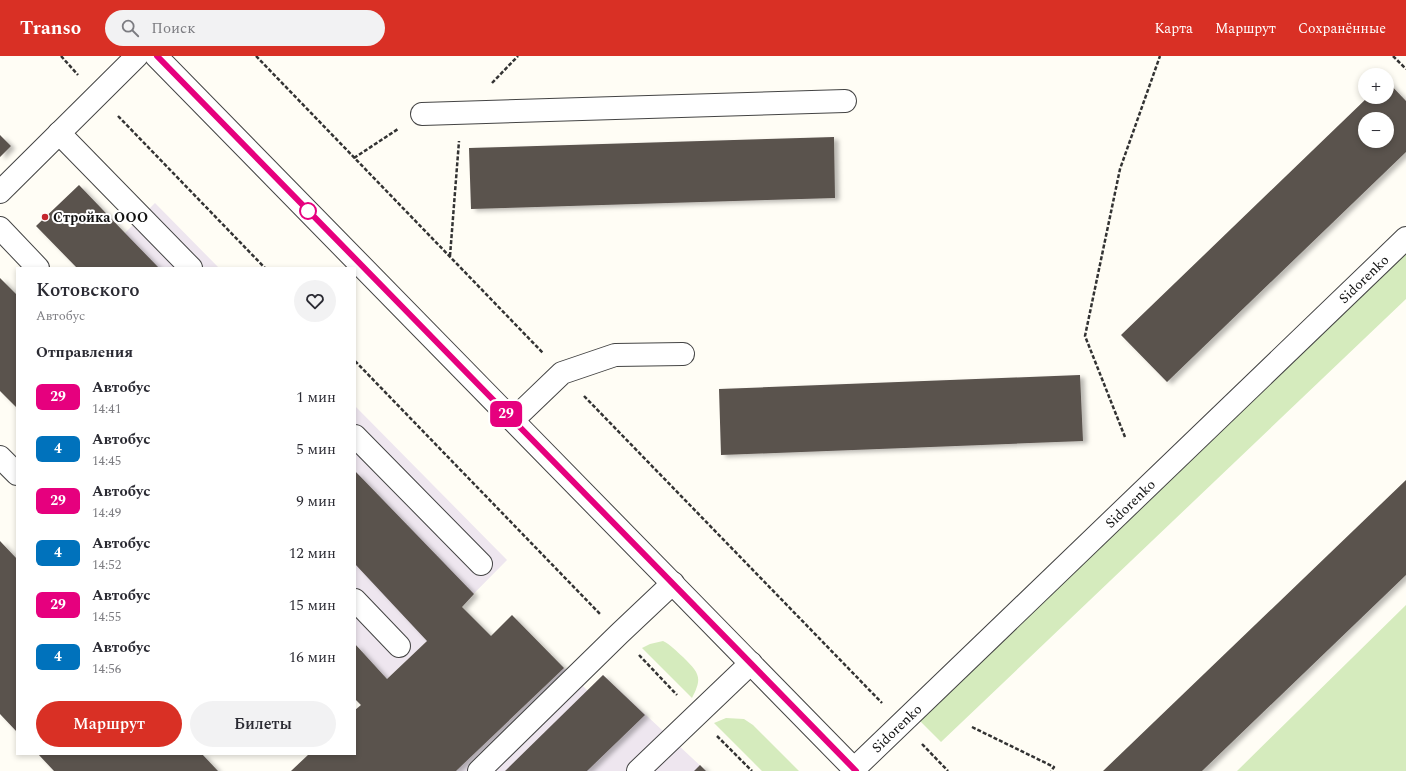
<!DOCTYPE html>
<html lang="ru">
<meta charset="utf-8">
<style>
:root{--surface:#fff;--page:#f2f2f3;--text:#2b2b33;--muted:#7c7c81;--accent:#d93025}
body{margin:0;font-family:Spectral,serif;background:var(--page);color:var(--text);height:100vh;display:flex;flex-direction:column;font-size:15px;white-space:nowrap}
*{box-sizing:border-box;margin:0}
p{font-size:13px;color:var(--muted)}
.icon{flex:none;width:22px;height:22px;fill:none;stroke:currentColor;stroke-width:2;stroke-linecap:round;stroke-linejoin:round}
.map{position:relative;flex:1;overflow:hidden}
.sheet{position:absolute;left:16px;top:211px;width:340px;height:488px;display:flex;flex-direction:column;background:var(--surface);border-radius:0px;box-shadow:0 2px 6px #0003}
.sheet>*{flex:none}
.badge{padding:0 8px;border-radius:6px;font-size:14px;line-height:26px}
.tools{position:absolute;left:1358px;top:12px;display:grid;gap:8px}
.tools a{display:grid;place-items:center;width:36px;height:36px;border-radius:50%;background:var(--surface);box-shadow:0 2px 6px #0003;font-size:20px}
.map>.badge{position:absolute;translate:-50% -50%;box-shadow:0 0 0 2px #fff}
h2{padding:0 20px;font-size:15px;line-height:36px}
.round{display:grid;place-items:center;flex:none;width:42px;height:42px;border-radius:21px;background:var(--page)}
.head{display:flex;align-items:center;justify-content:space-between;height:68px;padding:0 20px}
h1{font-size:19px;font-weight:600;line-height:30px}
.action{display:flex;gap:8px;margin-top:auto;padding:8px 20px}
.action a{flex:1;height:46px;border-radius:24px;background:var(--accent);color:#fff;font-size:16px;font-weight:600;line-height:46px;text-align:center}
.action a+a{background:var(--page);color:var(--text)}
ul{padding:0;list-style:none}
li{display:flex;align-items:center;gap:12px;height:52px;padding:0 20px}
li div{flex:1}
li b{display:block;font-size:15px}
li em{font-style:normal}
li .badge{min-width:44px;font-weight:700;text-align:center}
header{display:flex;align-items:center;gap:24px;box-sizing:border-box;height:56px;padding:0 20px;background:var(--accent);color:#fff}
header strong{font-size:19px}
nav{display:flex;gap:22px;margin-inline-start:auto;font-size:14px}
.search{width:280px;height:36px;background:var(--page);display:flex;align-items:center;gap:10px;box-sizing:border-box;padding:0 14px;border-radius:22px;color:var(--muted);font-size:15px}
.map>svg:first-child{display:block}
.industrial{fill:#eee6ef}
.green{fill:#d5ebbd}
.building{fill:#5a524d;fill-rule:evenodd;filter:url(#shadow)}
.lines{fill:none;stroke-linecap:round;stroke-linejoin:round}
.minor-casing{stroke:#444;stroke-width:24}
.path{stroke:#333;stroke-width:2.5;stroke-dasharray:4 2;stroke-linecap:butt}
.minor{stroke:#fff;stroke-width:22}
.line-casing{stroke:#fff;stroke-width:9}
.line{stroke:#e6007e;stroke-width:6}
.stop-dot{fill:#fff;stroke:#e6007e;stroke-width:2}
.poi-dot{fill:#c4262e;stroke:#fff;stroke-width:1.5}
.labels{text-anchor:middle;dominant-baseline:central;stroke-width:4;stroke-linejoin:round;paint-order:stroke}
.poi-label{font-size:14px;font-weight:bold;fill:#111;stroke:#fff;text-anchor:start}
.street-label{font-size:14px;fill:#111;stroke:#fff}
</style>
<header>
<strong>Transo</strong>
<div class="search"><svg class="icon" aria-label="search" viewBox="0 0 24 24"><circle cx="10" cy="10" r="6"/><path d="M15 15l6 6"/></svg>Поиск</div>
<nav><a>Карта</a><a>Маршрут</a><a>Сохранённые</a></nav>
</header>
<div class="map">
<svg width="1406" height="715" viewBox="0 0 1406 715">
<defs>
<filter id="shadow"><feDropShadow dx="4.5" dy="2.5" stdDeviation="2" flood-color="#0004"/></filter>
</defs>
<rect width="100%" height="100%" fill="#fffdf5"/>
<path class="industrial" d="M155 147 219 212H88L125 177Z
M355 350 507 504 427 585 387 623 355 588Z
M564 612 588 635 603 619 706 715H456Z"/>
<path class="green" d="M1406 198V243L941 686 920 665Z
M1406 549V715H1237Z
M663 585C671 589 676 595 683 601 699 617 703 621 692 642L642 592 650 588Z
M726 662 744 663 753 669 799 715H762L714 667Z"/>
<path class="building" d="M1387 25 1406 45V96L1167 326 1121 279 1368 41H1387ZM1365 63H1387V85H1365Z
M0 79 11 90 0 101Z
M834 81 835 142 471 153 469 92Z
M79 129 125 177 159 212H77L36 170Z
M0 222 17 239V352L0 335Z
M1080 319 1083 385 721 399 719 333Z
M355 415 474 538 462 551 491 580 512 559 564 612 456 715H291L309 698H355V654L361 649 355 643V588L387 623 427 585 355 508Z
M1406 424V519L1202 715H1103Z
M0 485 17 503V676L0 658Z
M603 619 645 659 587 715H505Z
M38 698H202L218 715H54Z
M700 709 706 715H694Z"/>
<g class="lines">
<defs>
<g id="minor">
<path d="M156 0 856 715"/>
<path d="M422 58 845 45"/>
<path d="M59 77 191 212"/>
<path d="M0 136 137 0"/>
<path d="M0 172 38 212"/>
<path d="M513 364 562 317 615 299 683 298"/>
<path d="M355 380 481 508"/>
<path d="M0 401 17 418"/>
<path d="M355 544 399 590"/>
<path id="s1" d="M854 713 1406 182"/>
<path d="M479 715 619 578 673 527"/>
<path d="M638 715 751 607"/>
</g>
</defs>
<use href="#minor" class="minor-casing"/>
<path class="path" d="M61 0 78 19
M256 0 543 297
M1393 0 1406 13
M492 27 518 0
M118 60 265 212
M354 102 398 73
M450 200 459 85
M355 305 600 558
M584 340 882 647
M1125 381 1085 280 1120 113 1160 0
M639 599 677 639
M972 671 1054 711 1051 715
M717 680 752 715
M922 688 948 715"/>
<use href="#minor" class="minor"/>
</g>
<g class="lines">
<defs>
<path id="line" d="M157 0 856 715"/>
</defs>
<use href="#line" class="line-casing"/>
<use href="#line" class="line"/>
</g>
<circle class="stop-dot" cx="308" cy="155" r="8"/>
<circle class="poi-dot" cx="45" cy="161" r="4"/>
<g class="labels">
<g class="poi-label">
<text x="53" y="161">Стройка ООО</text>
</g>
<g class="street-label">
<text stroke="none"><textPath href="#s1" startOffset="707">Sidorenko</textPath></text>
<text stroke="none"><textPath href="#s1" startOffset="383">Sidorenko</textPath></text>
<text stroke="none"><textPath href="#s1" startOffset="59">Sidorenko</textPath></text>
</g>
</g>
</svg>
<div class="tools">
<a>+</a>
<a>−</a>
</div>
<b class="badge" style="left:506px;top:358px;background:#e6007e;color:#fff">29</b>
<section class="sheet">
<div class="head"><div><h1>Котовского</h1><p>Автобус</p></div><a class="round"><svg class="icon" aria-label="heart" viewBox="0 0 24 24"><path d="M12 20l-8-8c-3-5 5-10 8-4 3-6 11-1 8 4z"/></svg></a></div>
<h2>Отправления</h2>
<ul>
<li><span class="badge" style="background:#e6007e;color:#fff">29</span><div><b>Автобус</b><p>14:41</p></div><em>1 мин</em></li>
<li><span class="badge" style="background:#0072bc;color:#fff">4</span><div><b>Автобус</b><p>14:45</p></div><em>5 мин</em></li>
<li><span class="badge" style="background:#e6007e;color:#fff">29</span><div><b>Автобус</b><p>14:49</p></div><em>9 мин</em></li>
<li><span class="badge" style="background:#0072bc;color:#fff">4</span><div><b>Автобус</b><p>14:52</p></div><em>12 мин</em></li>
<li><span class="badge" style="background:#e6007e;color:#fff">29</span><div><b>Автобус</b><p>14:55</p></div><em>15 мин</em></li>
<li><span class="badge" style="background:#0072bc;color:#fff">4</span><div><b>Автобус</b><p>14:56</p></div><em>16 мин</em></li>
</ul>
<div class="action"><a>Маршрут</a><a>Билеты</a></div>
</section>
</div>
